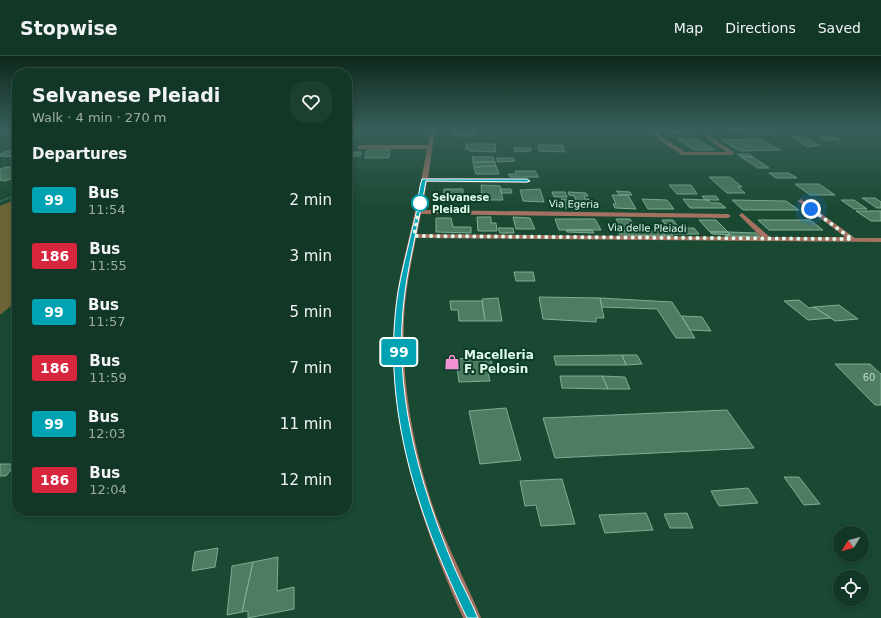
<!DOCTYPE html>
<meta charset="utf-8">
<style>
:root{--surface:#133726;--page:#1c3f2e;--text:#f1f3f6;--muted:#9daca7;--line:#325143}
body{margin:0;font-family:"DejaVu Sans",sans-serif;background:var(--page);color:var(--text);height:100vh;display:flex;flex-direction:column;font-size:15px;white-space:nowrap}
*{box-sizing:border-box;margin:0}
p{font-size:13px;color:var(--muted)}
.icon{flex:none;width:22px;height:22px;fill:none;stroke:currentColor;stroke-width:2;stroke-linecap:round;stroke-linejoin:round}
.map{position:relative;flex:1;overflow:hidden}
.side{position:absolute;left:12px;top:12px;width:340px;height:448px;display:flex;flex-direction:column;background:var(--surface);border-radius:16px;box-shadow:0 2px 6px #0003,0 0 0 1px var(--line)}
.side>*{flex:none}
.badge{padding:0 8px;border-radius:3px;font-size:14px;line-height:26px}
.needle{width:26px;rotate:233deg}
.fabs{position:absolute;left:833px;top:470px;display:grid;gap:8px}
.fabs a{display:grid;place-items:center;width:36px;height:36px;border-radius:50%;background:var(--surface);box-shadow:0 2px 6px #0003,0 0 0 1px var(--line);font-size:20px}
.you{position:absolute;width:20px;height:20px;margin:-10px;border:3px solid #fff;border-radius:50%;background:#1a73e8;box-shadow:0 0 0 6px #1a73e833}
.map>.badge{position:absolute;translate:-50% -50%;box-shadow:0 0 0 2px #fff}
h2{padding:0 20px;font-size:15px;line-height:36px}
.round{display:grid;place-items:center;flex:none;width:42px;height:42px;border-radius:16px;background:var(--page)}
.overview{display:flex;align-items:center;justify-content:space-between;height:68px;padding:0 20px}
h1{font-size:19px;font-weight:700;line-height:30px}
ul{padding:0;list-style:none}
li{display:flex;align-items:center;gap:12px;height:56px;padding:0 20px}
li div{flex:1}
li b{display:block;font-size:15px}
li em{font-style:normal}
li .badge{min-width:44px;font-weight:700;text-align:center}
header{display:flex;align-items:center;gap:24px;box-sizing:border-box;height:56px;padding:0 20px;background:var(--surface);border-bottom:1px solid var(--line)}
header strong{font-size:19px}
nav{display:flex;gap:22px;margin-inline-start:auto;font-size:14px}
.map>svg:first-child{display:block}
.green{fill:#6d6536}
.building{fill:#4d7c62;stroke:#7dae93}
.lines{fill:none;stroke-linecap:round;stroke-linejoin:round}
.path{stroke:#678e7a;stroke-width:1.5;stroke-dasharray:1 1.5;stroke-linecap:butt}
.minor{fill:#a57261;fill-rule:evenodd}
.line{fill:#00a3b4;stroke:#fff}
.walk{stroke:#e2fbec;stroke-width:4;stroke-dasharray:0 7.2}
.stop-dot{fill:#fff;stroke:#00a3b4;stroke-width:2}
.labels{text-anchor:middle;dominant-baseline:central;stroke-width:4;stroke-linejoin:round;paint-order:stroke}
.far-stop-label{font-size:10px;font-weight:bold;fill:#e2fbec;stroke:#0c3e28;text-anchor:start}
.far-street-label{font-size:10px;fill:#e2fbec;stroke:#0c3e28}
.number-label{font-size:10px;fill:#bddbca}
.poi-label{font-size:12px;font-weight:bold;fill:#e2fbec;stroke:#0c3e28;text-anchor:start}
</style>
<header>
<strong>Stopwise</strong>
<nav><a>Map</a><a>Directions</a><a>Saved</a></nav>
</header>
<div class="map">
<svg width="881" height="562" viewBox="0 0 881 562">
<rect width="100%" height="100%" fill="#194932"/>
<path class="green" d="M17 143V245L0 259V150Z"/>
<path class="building" d="M453 74H476L477 79 456 80V78H453Z
M667 74H686L690 78 669 77Z
M792 81H805L819 89 807 91Z
M819 81H834L840 84H825Z
M678 83H698L714 94H694Z
M760 83 781 94 740 95 722 84Z
M466 88H495L496 96 469 95V93H466Z
M538 89H562L565 96 539 95Z
M17 91V101L0 100V98Z
M514 92H531V95L515 96Z
M367 94H390L389 102H365Z
M352 96H361L360 100H347V97Z
M737 98H749L753 101H741Z
M472 101H493L495 106H473Z
M741 101H753L769 112H758Z
M496 102H513L515 105 498 106Z
M473 106H495L496 110 474 111Z
M496 110 499 118H476L474 111Z
M6 111H17V121L5 125 0 124V113Z
M515 115H535L539 121H510L508 118H517Z
M769 117H789L797 122H776Z
M709 121H730L742 131H738L745 137H727Z
M795 128H819L835 139H810Z
M481 129 500 130 503 144H482Z
M669 129H691L697 138H677Z
M444 133H463V144H443Z
M501 133H511L512 137H501Z
M540 133 544 146 523 145 520 134Z
M616 135 630 136 632 139H620Z
M552 136H565L567 141H554Z
M568 136 586 137 588 140H584L585 143H589L592 149 578 147 580 152H565L561 143H576L574 140 569 139Z
M612 139H628L636 153 615 152 613 148H616Z
M702 140H716L719 144H705Z
M862 142H875L881 146V152H877Z
M642 143 667 144 674 153H648Z
M683 143 708 144 711 147H720L726 152H690Z
M732 144 786 145 799 154H743Z
M841 144H854L867 153H854Z
M856 155H881V165H871Z
M477 161H491V167H496L497 175H478Z
M513 161 530 162 535 173H516Z
M436 162H451L453 171H471V177L436 176Z
M555 163H595L601 174H559Z
M616 163H630L634 169H637L640 175H623Z
M662 164H673L679 172H694L699 178H672Z
M699 164H716L728 176H710Z
M758 164H810L823 174H769Z
M498 172H513L514 177H500Z
M661 173H668L673 180H665Z
M566 174H592L594 177 567 176Z
M618 175H662L665 180 620 179Z
M710 176H728L730 179 712 178Z
M728 176 756 177 760 181 727 180 725 179H730Z
M514 216H533L535 225H516Z
M539 241 600 242 604 262H596V266L543 263Z
M498 242 502 265H485L482 243Z
M600 242 672 246 695 282H676L657 253 602 251Z
M799 244 809 252 814 251 831 262 808 264 784 245Z
M450 245H482L485 265H459L458 254H451Z
M839 249 858 263 835 265 814 251Z
M682 260 702 261 711 275 690 274Z
M622 299H637L642 308 626 309Z
M622 299 626 309H556L554 300Z
M490 301 493 312H487L490 325 459 326 457 311H453L451 303Z
M835 308H870L881 318V349H875Z
M560 320H602L608 333 562 332Z
M602 320 625 321 630 333H608Z
M506 352 521 404 480 408 469 355Z
M727 354 754 392 555 402 543 362Z
M0 408H16L6 420H0Z
M784 421H799L820 448 804 449Z
M562 423 575 468 541 470 536 449 525 450 520 425Z
M748 432 758 447 719 450 711 435Z
M646 457 653 474 605 477 599 459Z
M687 457 693 472H670L664 458Z
M218 492 215 511 192 515 195 496Z
M278 501 277 535 294 531V553L248 562V555L242 556 253 506Z
M253 506 242 556 227 559 232 510Z"/>
<g class="lines">
<path class="path" d="M0 145 17 139"/>
<path class="minor" d="M17 74V76L0 77V75Z
M431 74H435L428 122 527 123 530 125 527 127 427 126 422 154 728 158 731 160 728 162 421 158 417 178 761 181 739 159 742 157 770 181H845L799 146 798 145 801 143 855 182H881V186L416 182C412 204 407 226 405 248 399 320 413 394 437 462 450 496 467 528 481 562H463C419 463 383 357 396 246 399 220 406 195 412 169 418 144 422 118 427 93H360L357 91 360 89H428Z
M653 74H657L662 81 685 96H726L703 79 705 77 735 97 732 99H682L658 83Z
M724 74H744L772 78 770 79Z"/>
</g>
<linearGradient id="sky" x2="0" y2="1"><stop stop-color="#0e281c"/><stop offset="0.48" stop-color="#385f5a"/><stop offset="1" stop-color="#385f5a" stop-opacity="0"/></linearGradient>
<rect width="881" height="153" fill="url(#sky)"/>
<path class="line" d="M422 123H527L530 125 527 126 426 125C420 162 410 199 405 236 392 331 418 426 455 513 462 529 471 545 478 562H467C419 463 380 352 398 236 401 218 406 200 410 182 412 173 415 163 417 153 418 143 419 132 422 123Z"/>
<g class="lines">
<path class="walk" d="M420 147 421 140 414 180 852 183 811 153"/>
</g>
<defs>
<symbol id="shop-bare" viewBox="-9 -9 18 18"><path d="M-5-2.5h2.3a2.7 3.5 0 0 1 5.4 0H5L5.5 6h-11ZM-1.5-2.5h3a1.5 2.3 0 0 0-3 0Z" fill="#f391d5" stroke="#0c3e28" stroke-width="2.5" paint-order="stroke"/></symbol>
</defs>
<g fill-rule="evenodd">
<use href="#shop-bare" x="441" y="295" width="22" height="22"/>
</g>
<circle class="stop-dot" cx="420" cy="147" r="8"/>
<g class="labels">
<g class="far-stop-label">
<text x="432" y="141">Selvanese<tspan x="432" dy="12">Pleiadi</tspan></text>
</g>
<g class="far-street-label">
<text transform="translate(574 148) rotate(1)">Via Egeria</text>
<text transform="translate(647 172) rotate(1)">Via delle Pleiadi</text>
</g>
<g class="number-label">
<text x="869" y="321">60</text>
</g>
<g class="poi-label">
<text x="464" y="299">Macelleria<tspan x="464" dy="14">F. Pelosin</tspan></text>
</g>
</g>
</svg>
<div class="fabs">
<a><svg class="needle" viewBox="-14 -14 28 28"><path d="M0-13l5 13h-10z" fill="#e53935"/><path d="M0 13l5-13h-10z" fill="#9daca7"/></svg></a>
<a><svg class="icon" aria-label="locate" viewBox="0 0 24 24"><circle cx="12" cy="12" r="6"/><path d="M12 2v4M12 18v4M2 12h4M18 12h4"/></svg></a>
</div>
<div class="you" style="left:811px;top:153px"></div>
<b class="badge" style="left:399px;top:296px;background:#00a3b4;color:#fff">99</b>
<section class="side">
<div class="overview"><div><h1>Selvanese Pleiadi</h1><p>Walk · 4 min · 270 m</p></div><a class="round"><svg class="icon" aria-label="heart" viewBox="0 0 24 24"><path d="M12 20l-8-8c-3-5 5-10 8-4 3-6 11-1 8 4z"/></svg></a></div>
<h2>Departures</h2>
<ul>
<li><span class="badge" style="background:#00a3b4;color:#fff">99</span><div><b>Bus</b><p>11:54</p></div><em>2 min</em></li>
<li><span class="badge" style="background:#d7263d;color:#fff">186</span><div><b>Bus</b><p>11:55</p></div><em>3 min</em></li>
<li><span class="badge" style="background:#00a3b4;color:#fff">99</span><div><b>Bus</b><p>11:57</p></div><em>5 min</em></li>
<li><span class="badge" style="background:#d7263d;color:#fff">186</span><div><b>Bus</b><p>11:59</p></div><em>7 min</em></li>
<li><span class="badge" style="background:#00a3b4;color:#fff">99</span><div><b>Bus</b><p>12:03</p></div><em>11 min</em></li>
<li><span class="badge" style="background:#d7263d;color:#fff">186</span><div><b>Bus</b><p>12:04</p></div><em>12 min</em></li>
</ul>
</section>
</div>
